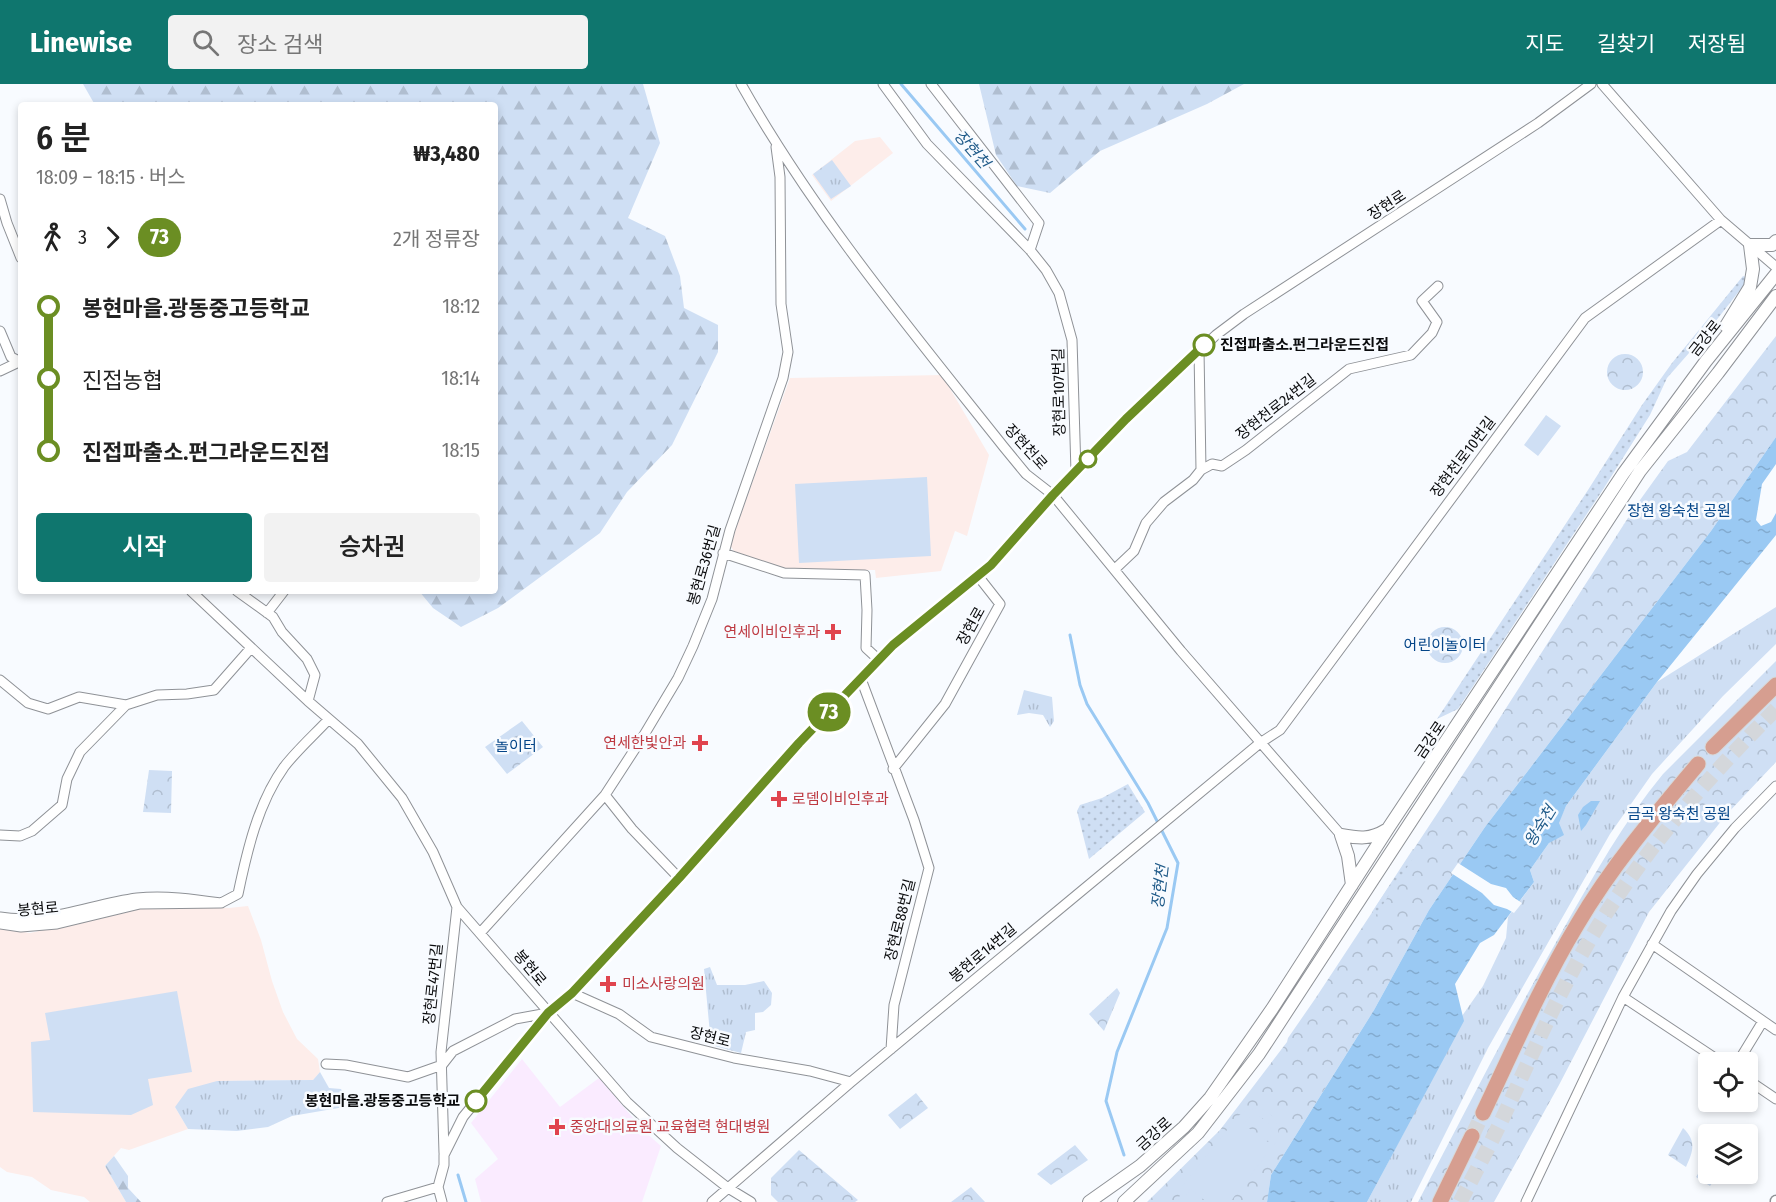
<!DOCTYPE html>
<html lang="ko">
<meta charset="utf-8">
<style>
:root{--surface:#fff;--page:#f2f2f2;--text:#222;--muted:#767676;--accent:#0f766e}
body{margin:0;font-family:"Fira Sans Condensed","Noto Sans KR",sans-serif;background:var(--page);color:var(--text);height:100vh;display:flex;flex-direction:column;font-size:22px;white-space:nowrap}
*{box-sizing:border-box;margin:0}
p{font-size:20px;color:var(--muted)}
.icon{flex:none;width:33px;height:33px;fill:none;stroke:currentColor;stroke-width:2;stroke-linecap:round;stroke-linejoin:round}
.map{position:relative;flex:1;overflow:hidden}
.side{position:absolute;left:18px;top:18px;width:480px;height:492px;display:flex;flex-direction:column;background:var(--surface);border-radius:6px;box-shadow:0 3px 9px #0003}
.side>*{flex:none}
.badge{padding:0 12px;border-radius:20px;font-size:21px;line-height:39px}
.buttons{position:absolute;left:1698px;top:968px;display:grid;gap:12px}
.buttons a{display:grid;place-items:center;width:60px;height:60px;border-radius:6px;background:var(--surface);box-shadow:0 3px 9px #0003;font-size:30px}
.map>.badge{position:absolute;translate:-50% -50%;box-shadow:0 0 0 3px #fff}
.legs{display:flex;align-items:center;gap:9px;height:66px;padding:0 18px;font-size:20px}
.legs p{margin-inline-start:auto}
.summary{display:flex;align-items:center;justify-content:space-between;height:102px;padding:0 18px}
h1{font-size:33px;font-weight:600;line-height:45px}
.button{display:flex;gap:12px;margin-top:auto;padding:12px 18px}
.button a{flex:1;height:69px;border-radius:6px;background:var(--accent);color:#fff;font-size:24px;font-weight:600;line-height:69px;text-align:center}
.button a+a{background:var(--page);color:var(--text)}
ul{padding:0 18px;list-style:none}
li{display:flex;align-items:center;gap:21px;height:72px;font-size:22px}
li i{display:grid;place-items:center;width:9px;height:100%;margin:0 8px;background:currentColor}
li i::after{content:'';width:15px;height:15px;margin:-8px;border:4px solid;border-radius:50%;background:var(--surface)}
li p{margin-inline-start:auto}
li:first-child i{background:linear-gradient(#0000 50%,currentColor 0)}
li:last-child i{background:linear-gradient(currentColor 50%,#0000 0)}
header{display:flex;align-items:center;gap:36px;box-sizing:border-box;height:84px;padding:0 30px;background:var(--accent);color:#fff}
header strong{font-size:28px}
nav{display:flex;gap:33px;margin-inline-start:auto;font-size:21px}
.search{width:420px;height:54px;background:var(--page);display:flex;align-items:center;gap:15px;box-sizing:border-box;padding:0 21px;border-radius:6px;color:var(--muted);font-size:22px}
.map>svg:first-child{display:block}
.education{fill:#fdedea}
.medical{fill:#faebff}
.grass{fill:url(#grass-tufts)}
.forest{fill:url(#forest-firs)}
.park{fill:url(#park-crowns)}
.garden{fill:url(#garden-dots)}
.pitch{fill:#cfdff4;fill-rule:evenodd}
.water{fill:url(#water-ripples)}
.pier{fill:#f8fbff}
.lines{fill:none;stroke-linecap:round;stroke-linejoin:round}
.stream{stroke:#9ac9f3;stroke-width:3}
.trunk-tunnel{stroke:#d4d7db;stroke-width:15;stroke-dasharray:15 8;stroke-linecap:butt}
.minor-casing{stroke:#8f9297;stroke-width:11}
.tertiary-casing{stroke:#8f9297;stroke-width:13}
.secondary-casing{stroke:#8f9297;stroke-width:14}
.trunk-casing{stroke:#d8d8d8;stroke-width:17}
.minor{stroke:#fff;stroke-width:9}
.tertiary{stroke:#fff;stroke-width:10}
.secondary{stroke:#fff;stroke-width:12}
.trunk{stroke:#d69e90;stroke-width:15}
.line-1-casing{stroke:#fff;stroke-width:14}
.line-1{stroke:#6b8e23;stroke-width:9}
.stop-1-dot{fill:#fff;stroke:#6b8e23;stroke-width:3}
.health-dot{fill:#e0444e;stroke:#f8fbff;stroke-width:2}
.labels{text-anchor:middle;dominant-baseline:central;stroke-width:5;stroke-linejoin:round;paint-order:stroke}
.street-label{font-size:15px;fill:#0a0b0d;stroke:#f8fbff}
.stop-label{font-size:15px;font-weight:bold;fill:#0a0b0d;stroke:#f8fbff;text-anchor:start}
.park-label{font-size:15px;fill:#044588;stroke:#f8fbff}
.health-label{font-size:15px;fill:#be3a42;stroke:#f8fbff;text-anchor:start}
.water-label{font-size:16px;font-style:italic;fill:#205b89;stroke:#f8fbff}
</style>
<header>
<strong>Linewise</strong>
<div class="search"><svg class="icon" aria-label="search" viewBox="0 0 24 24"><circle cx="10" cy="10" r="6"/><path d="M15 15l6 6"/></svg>장소 검색</div>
<nav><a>지도</a><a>길찾기</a><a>저장됨</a></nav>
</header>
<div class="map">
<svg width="1776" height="1118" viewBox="0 0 1776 1118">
<defs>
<pattern id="grass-tufts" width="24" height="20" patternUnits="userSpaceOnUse" patternTransform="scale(1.5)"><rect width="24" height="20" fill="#cfdff4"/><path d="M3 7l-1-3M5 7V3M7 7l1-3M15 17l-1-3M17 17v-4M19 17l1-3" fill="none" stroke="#b0bed0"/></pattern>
<pattern id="forest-firs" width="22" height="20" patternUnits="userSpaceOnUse" patternTransform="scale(1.5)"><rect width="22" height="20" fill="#cfdff4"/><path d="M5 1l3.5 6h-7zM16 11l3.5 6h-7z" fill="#b0bed0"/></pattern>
<pattern id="park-crowns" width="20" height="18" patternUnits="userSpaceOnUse" patternTransform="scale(1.5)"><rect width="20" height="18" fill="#cfdff4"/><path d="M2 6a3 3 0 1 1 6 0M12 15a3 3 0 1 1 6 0" fill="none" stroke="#b0bed0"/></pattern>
<pattern id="garden-dots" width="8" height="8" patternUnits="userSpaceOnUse" patternTransform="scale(1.5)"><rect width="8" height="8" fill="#cfdff4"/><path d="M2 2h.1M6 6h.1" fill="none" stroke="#b0bed0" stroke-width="1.8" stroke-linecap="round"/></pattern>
<pattern id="water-ripples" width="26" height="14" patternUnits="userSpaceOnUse" patternTransform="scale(1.5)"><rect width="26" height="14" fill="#9ac9f3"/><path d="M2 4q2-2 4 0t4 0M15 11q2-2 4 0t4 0" fill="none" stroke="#83abcf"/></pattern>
</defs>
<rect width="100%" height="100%" fill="#f8fbff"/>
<path class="education" d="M880 53 893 69 831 117 812 91 855 57Z
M942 291 989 371 967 452 955 447 941 487 876 494 875 486H783L737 472 730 461 790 294Z
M248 822 261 856 272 897 283 928 297 955 318 975 320 988 313 996 217 997 175 1023 188 1045 129 1066 121 1064 105 1082 126 1118H90L84 1113 51 1106 32 1093 7 1088 0 1083V844L30 849 139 824 213 823 229 824Z"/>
<path class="medical" d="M522 975 560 1023 599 994 644 1047 661 1062 642 1118H481L475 1095 498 1075 471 1039Z"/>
<path class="grass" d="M832 76 851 102 831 115 813 90Z
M1776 523V560L1723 612 1652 690 1610 750 1488 964 1411 1118H1367L1463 937 1462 932 1483 902 1506 854 1508 833 1534 798 1530 786 1549 759 1566 722 1657 598Z
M1024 606 1052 613 1054 637 1050 643 1043 631 1029 629 1017 631Z
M710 883 717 901H745L764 897 772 909 771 921 763 928 755 929V946L746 948 741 969 711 961 704 885Z
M320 988 329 1004 341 1005 350 1022 292 1032 268 1043 237 1047 188 1045 175 1023 188 1005 217 997 313 996Z"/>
<path class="forest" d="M83 0H643L660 59 628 134 665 152 680 192 684 224 718 241V268L672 361 627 408 600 449 498 524 461 543 433 524 419 507H495V21H95Z
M979 0H1244L1207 20 1100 67 1050 109 1017 102 996 71Z
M114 1072 128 1092V1104L141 1118H126L105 1082Z"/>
<path class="park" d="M1776 252V353L1711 447 1485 743 1429 826 1374 926 1271 1091 1267 1118H1147L1220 1046 1287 958 1288 954 1315 915 1483 660 1635 423 1668 377 1687 368Z
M1607 288a18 18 0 1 1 36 0a18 18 0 1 1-36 0Z
M1427 561a18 18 0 1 1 36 0a18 18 0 1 1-36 0Z
M1776 577V678L1726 731 1649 828 1559 1001 1494 1118H1418C1466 1026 1513 934 1564 844 1594 791 1624 737 1663 690Z
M522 637 543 663 507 690 485 663Z
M149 686 172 687 171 729 143 728Z
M1117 904 1120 909 1104 947 1089 930Z
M916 1009 928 1024 900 1045 888 1031Z
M1683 1044C1697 1057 1693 1068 1686 1083L1668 1071Z
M1075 1061 1088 1076 1051 1101 1037 1090Z
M799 1066 858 1116 855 1118H778L771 1111V1094Z
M971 1103 985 1118H951Z"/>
<path class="garden" d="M1743 192 1746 193 1744 201 1704 252 1667 294 1650 331 1604 404 1458 625 1437 635 1588 406 1642 321 1672 279Z
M1128 700 1145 728 1089 775 1077 727 1080 721 1102 714Z
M1413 765 1417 768 1376 831 1372 828Z"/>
<path class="pitch" d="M1546 331 1561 342 1538 372 1524 361Z
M927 393 931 472 799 479 795 400Z
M177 907 192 988 148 995 153 1021 131 1031 33 1028 31 958 50 956 45 929Z
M1257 1024C1274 1027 1283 1042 1276 1058L1230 1118H1207L1190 1105 1187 1110 1186 1118H1178L1182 1103 1238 1032 1248 1026ZM1257 1032C1270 1036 1275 1047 1268 1058L1243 1040 1249 1034Z
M1708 1074V1089H1719L1710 1102 1696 1093Z"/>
<path class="water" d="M1776 353V380L1762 400 1756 436 1761 442 1771 438 1776 429V451L1657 598 1566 722 1559 739 1564 751 1549 759 1530 786 1534 798 1494 851 1480 859 1455 900 1464 937 1367 1118H1267L1271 1091 1374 926 1429 826 1485 743 1711 447Z
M1591 717H1600L1586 741 1581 747 1578 731 1583 723Z"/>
<path class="pier" d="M1458 779 1491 800 1506 804 1513 813 1522 819 1514 829 1507 825 1494 821 1482 809 1451 789Z"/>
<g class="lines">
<path class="stream" d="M901 0 1025 145
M1070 551 1080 601 1087 620 1148 719 1178 779 1167 844 1117 968 1106 1017 1124 1071
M458 1091 466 1118"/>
<path class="trunk-tunnel" d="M1472 1052 1483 1029
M1460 1118C1475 1089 1491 1059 1505 1029 1536 962 1565 893 1605 831 1654 755 1712 689 1776 625"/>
<defs>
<path id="minor" d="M741 0C814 130 910 245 1003 362L1026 390 1053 411 1181 567 1341 751
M883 0 927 60 1030 166 1046 186 1059 209 1072 256 1076 388
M931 0 1039 139 1030 166
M1602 0 1721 136 1776 183
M0 115 7 139 21 174
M0 247 11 273 21 278
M1199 266 1201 386
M0 287 19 278
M723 469 784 489 865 491 867 526 866 564 879 576
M1115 485 1134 467 1146 439 1164 418 1193 396 1201 386 1212 380 1222 382 1246 366 1349 285 1411 271 1432 249 1437 238 1422 217 1438 202
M191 507 308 617 358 660 402 714 433 768 457 823 627 1018 677 1064 728 1104 751 1118
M237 507 273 533 282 548 307 575 315 591 308 617
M267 529 284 507
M861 595 914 736 929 784 894 921 891 965
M0 596 28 619 48 625 79 613 126 621
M893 685 945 620 1000 520 978 492
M605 711 632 745 679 794
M0 751 20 752 32 747 62 721 67 695 80 668 126 621 157 611 187 610 214 606 251 564
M221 819 238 810C247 767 258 719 284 683 297 666 314 651 329 635
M0 833C47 841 91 820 137 814 164 811 194 815 221 819L140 820 57 840 21 843 0 840
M481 848 605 711 644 651 678 594 693 562 712 515 730 446 783 294 788 268 781 220 780 93 776 63
M1652 860 1763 937 1738 978
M572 909 619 930 651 953 734 974 810 987 851 998
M1623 913 1721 978
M1763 937 1776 946
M326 980 346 981 408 993 442 981 453 967 515 935 548 929
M1748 996 1776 1015
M444 1069 441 968 457 823
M387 1118 438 1103
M442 1118 438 1103 444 1081V1071L463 1033 548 929 572 909 679 794 799 659 893 561 991 481 1053 411 1126 335 1216 251 1244 230 1538 39 1591 0
M712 1118 851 998 1260 659 1280 646 1585 234 1721 136
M1526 1118 1623 913 1671 827 1697 790 1735 744 1776 702"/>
<path id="tertiary" d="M1776 1118V1117"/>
<path id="secondary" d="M1726 242 1750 203 1753 185 1750 161H1772L1776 157
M1352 801 1348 772 1341 751C1358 754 1370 756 1386 746
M1089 1118 1140 1082 1184 1043 1210 1014 1272 925 1389 743 1623 390 1706 277 1776 190
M1124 1118 1198 1049 1259 970 1640 387 1718 289 1776 212"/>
<path id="trunk" d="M1713 663 1776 601
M1483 1029C1513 966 1541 901 1577 841 1611 783 1655 731 1698 680
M1440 1118 1472 1052"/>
</defs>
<use href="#minor" class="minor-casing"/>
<use href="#tertiary" class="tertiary-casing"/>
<use href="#secondary" class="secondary-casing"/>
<use href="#trunk" class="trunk-casing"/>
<use href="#minor" class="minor"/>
<use href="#tertiary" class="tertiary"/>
<use href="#secondary" class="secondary"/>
<use href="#trunk" class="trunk"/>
</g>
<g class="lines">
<defs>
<path id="line-1" d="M476 1017 548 929 572 909 679 794 799 659 893 561 991 481 1053 411 1126 335 1204 261"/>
</defs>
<use href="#line-1" class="line-1-casing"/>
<use href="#line-1" class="line-1"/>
</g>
<g class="stop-1-dot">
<circle cx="1204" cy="261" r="10"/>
<circle cx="1088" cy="375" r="8"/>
<circle cx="476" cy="1017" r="10"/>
</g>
<g class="health-dot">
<path d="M830 539h6v6h6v6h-6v6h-6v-6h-6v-6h6z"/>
<path d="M697 650h6v6h6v6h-6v6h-6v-6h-6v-6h6z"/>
<path d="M776 706h6v6h6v6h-6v6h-6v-6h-6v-6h6z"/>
<path d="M605 891h6v6h6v6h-6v6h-6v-6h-6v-6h6z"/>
<path d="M554 1034h6v6h6v6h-6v6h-6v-6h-6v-6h6z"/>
</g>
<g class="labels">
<g class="street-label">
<text transform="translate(1387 121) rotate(-33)">장현로</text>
<text transform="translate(1705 254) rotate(-52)">금강로</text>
<text transform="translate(1059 308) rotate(-91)">장현로107번길</text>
<text transform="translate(1276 323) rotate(-38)">장현천로24번길</text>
<text transform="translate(1026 363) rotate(48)">장현천로</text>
<text transform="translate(1463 373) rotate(-53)">장현천로10번길</text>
<text transform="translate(704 481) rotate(-74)">봉현로36번길</text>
<text transform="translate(971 542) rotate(-61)">장현로</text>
<text transform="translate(1430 656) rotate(-56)">금강로</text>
<text transform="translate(38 825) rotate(-5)">봉현로</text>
<text transform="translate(900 836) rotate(-76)">장현로88번길</text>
<text transform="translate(983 869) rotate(-40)">봉현로14번길</text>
<text transform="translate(530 884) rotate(50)">봉현로</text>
<text transform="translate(433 900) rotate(-84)">장현로47번길</text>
<text transform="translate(710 953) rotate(14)">장현로</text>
<text transform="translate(1154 1050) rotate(-42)">금강로</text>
</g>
<g class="stop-label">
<text x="1220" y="261">진접파출소.펀그라운드진접</text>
<text x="460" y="1017" text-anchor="end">봉현마을.광동중고등학교</text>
</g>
<g class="park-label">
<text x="1679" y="427">장현 왕숙천 공원</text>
<text x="1445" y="561">어린이놀이터</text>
<text x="516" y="662">놀이터</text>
<text x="1679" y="730">금곡 왕숙천 공원</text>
</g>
<g class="health-label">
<text x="820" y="548" text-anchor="end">연세이비인후과</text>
<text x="686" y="659" text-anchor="end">연세한빛안과</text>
<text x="792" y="715">로뎀이비인후과</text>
<text x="622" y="900">미소사랑의원</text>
<text x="570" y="1043">중앙대의료원 교육협력 현대병원</text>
</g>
<g class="water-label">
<text transform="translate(972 65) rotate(49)">장현천</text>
<text transform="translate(1540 742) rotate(-58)">왕숙천</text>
<text transform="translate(1160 803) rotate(-83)">장현천</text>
</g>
</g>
</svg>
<div class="buttons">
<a><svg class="icon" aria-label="locate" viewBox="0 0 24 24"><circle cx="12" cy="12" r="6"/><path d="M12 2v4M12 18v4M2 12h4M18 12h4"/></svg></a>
<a><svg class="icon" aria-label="layers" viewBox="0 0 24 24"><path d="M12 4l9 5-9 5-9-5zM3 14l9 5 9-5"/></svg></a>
</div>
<b class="badge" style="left:829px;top:628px;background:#6b8e23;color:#fff">73</b>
<section class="side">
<div class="summary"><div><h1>6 분</h1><p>18:09 – 18:15 · 버스</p></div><b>₩3,480</b></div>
<div class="legs"><svg class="icon" aria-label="walk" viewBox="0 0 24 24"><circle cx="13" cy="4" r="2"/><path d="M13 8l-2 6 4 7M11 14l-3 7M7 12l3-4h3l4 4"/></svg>3<svg class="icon" aria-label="forward" viewBox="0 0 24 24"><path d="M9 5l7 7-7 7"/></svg><b class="badge" style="background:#6b8e23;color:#fff">73</b><p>2개 정류장</p></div>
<ul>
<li><i style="color:#6b8e23"></i><b>봉현마을.광동중고등학교</b><p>18:12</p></li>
<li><i style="color:#6b8e23"></i><span>진접농협</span><p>18:14</p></li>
<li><i style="color:#6b8e23"></i><b>진접파출소.펀그라운드진접</b><p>18:15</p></li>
</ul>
<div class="button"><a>시작</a><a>승차권</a></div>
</section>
</div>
